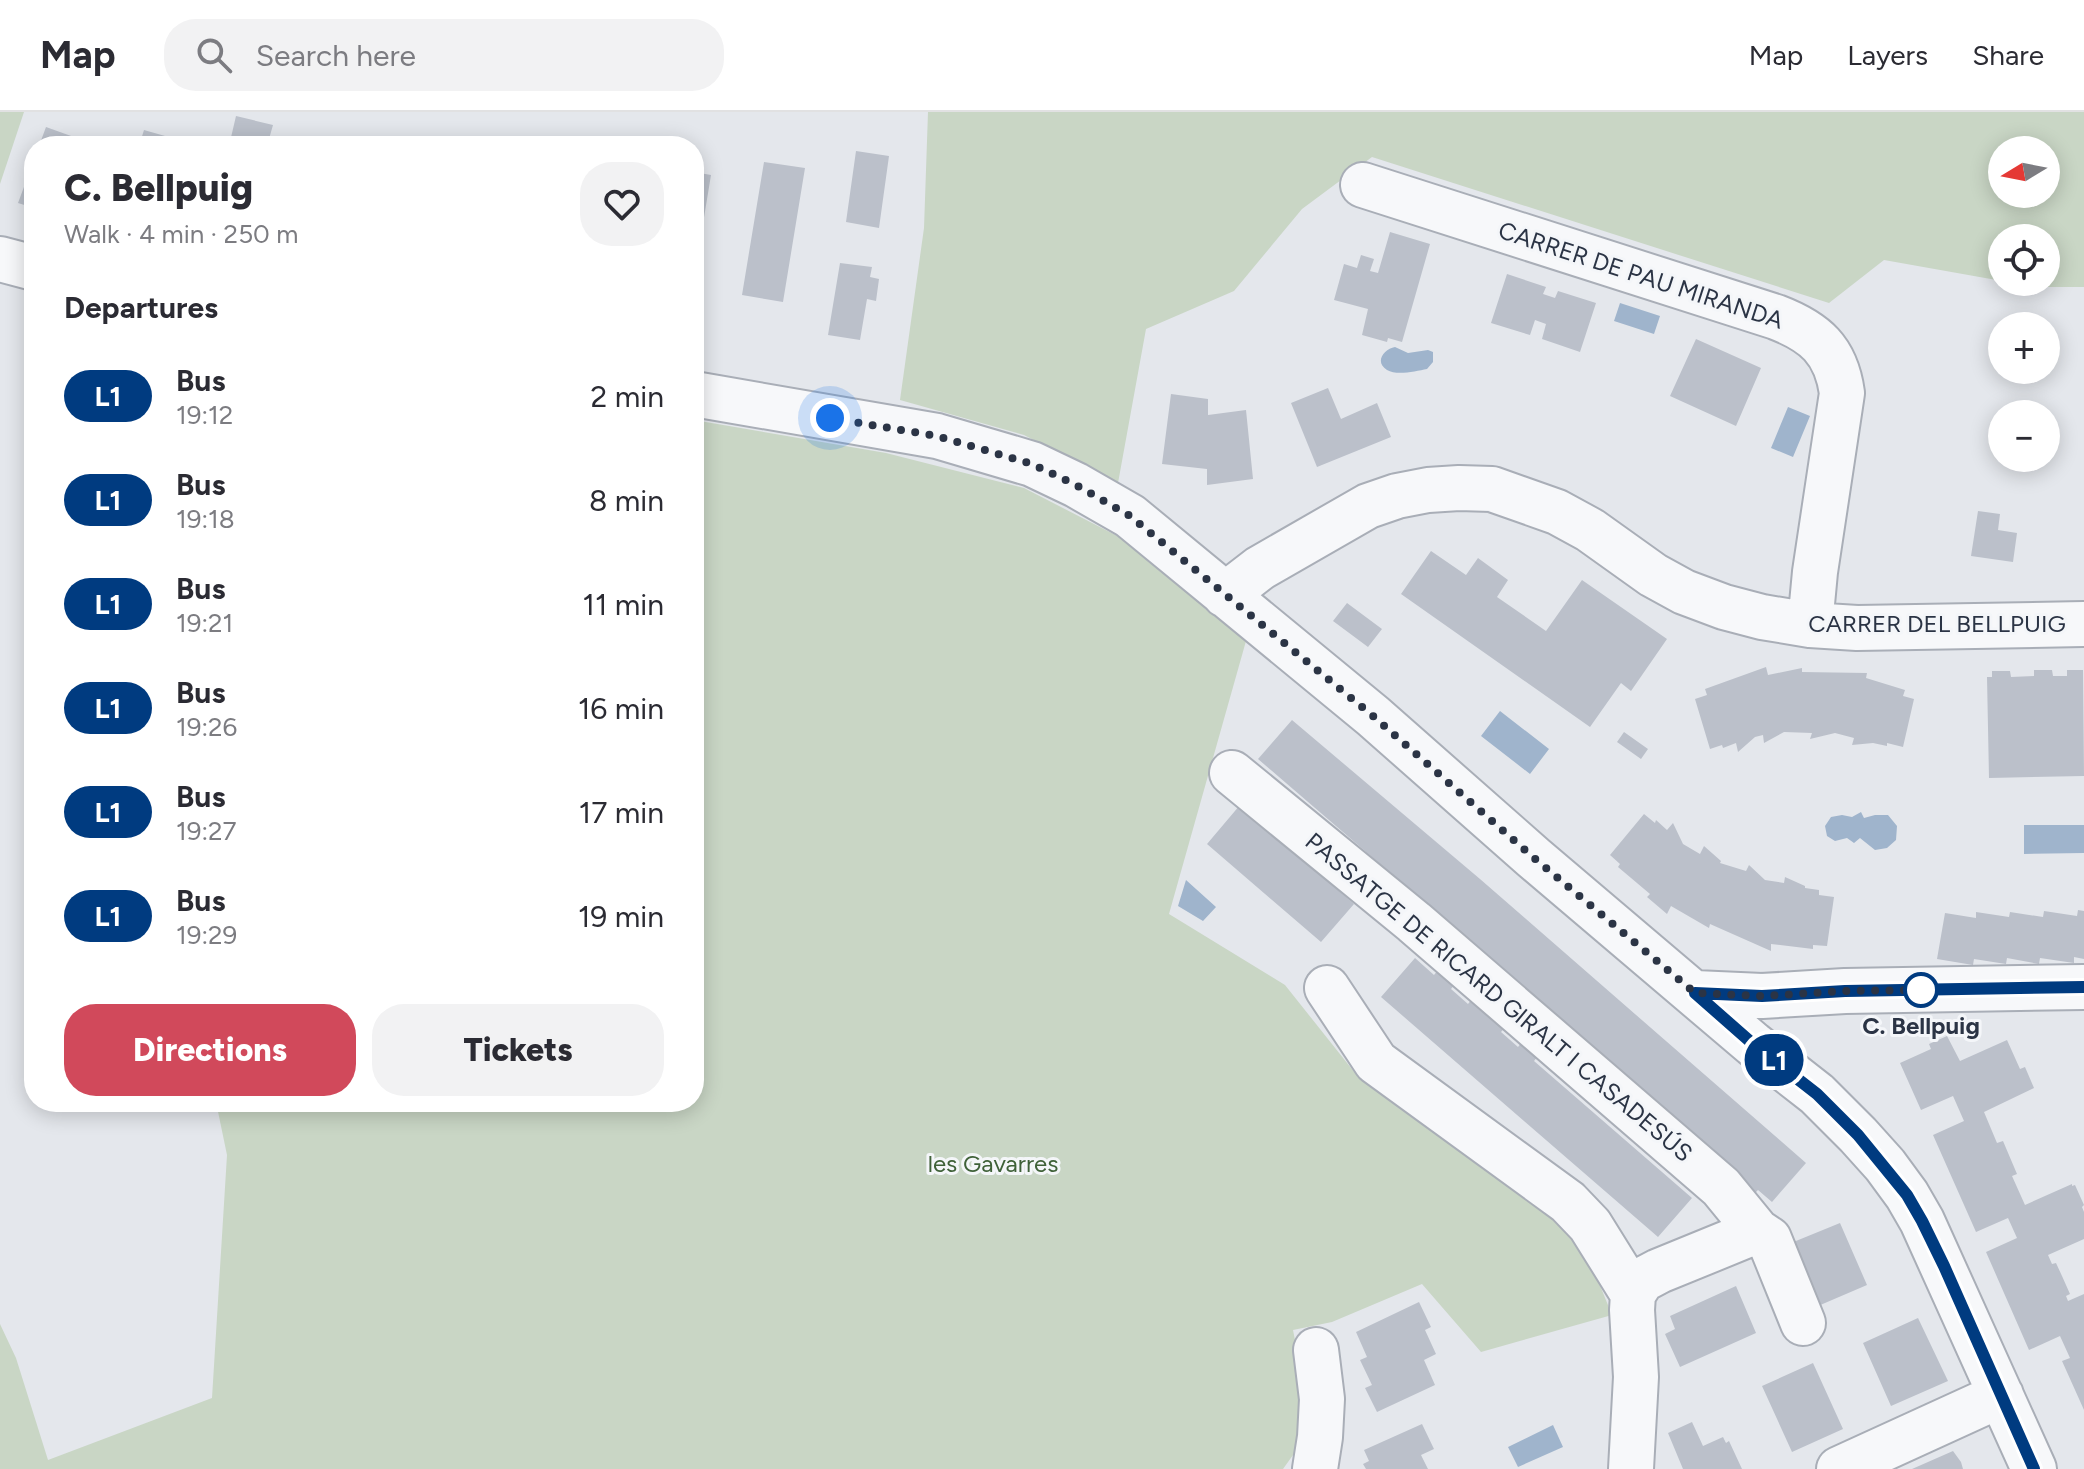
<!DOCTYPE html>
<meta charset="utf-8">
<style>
:root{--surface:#fff;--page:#f2f2f3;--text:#2b2b33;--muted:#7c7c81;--line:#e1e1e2;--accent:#d1495b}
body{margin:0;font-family:Figtree,sans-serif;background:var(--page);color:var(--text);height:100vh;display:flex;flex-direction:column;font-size:30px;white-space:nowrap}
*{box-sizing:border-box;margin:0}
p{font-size:26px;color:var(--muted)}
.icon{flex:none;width:44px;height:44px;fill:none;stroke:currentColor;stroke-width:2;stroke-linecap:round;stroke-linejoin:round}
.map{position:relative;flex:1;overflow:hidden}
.panel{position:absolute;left:24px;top:24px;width:680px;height:976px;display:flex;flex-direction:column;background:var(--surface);border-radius:32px;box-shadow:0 4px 20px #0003}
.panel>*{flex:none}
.badge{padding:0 16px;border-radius:26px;font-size:28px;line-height:52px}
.needle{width:52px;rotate:260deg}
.buttons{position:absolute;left:1988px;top:24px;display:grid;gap:16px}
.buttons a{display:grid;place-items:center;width:72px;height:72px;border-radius:50%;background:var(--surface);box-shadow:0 4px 20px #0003;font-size:40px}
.you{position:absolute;width:40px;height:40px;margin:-20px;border:6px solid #fff;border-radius:50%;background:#1a73e8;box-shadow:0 0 0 12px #1a73e833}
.map>.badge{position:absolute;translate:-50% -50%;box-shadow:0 0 0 4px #fff}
h2{padding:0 40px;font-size:30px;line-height:72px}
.round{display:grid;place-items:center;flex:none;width:84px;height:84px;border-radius:32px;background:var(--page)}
.overview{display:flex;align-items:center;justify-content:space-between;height:136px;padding:0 40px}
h1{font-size:38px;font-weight:800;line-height:60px}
.action{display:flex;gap:16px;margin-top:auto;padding:16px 40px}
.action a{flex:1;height:92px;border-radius:32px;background:var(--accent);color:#fff;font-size:32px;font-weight:800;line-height:92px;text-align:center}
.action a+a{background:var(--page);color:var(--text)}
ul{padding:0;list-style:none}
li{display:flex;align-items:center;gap:24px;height:104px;padding:0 40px}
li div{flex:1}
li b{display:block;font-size:30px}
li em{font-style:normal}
li .badge{min-width:88px;font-weight:700;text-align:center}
header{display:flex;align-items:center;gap:48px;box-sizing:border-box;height:112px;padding:0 40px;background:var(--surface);border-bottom:2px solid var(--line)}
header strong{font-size:38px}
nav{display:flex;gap:44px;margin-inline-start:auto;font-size:28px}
.search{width:560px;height:72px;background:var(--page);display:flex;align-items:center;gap:20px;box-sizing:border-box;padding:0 28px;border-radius:32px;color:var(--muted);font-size:30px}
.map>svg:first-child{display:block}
.green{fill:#c9d6c5;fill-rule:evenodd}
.water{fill:#9fb4cc}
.building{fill:#bbc0ca}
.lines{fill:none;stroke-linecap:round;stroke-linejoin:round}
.minor-casing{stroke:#a9aeb7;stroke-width:48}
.minor{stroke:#f7f8fa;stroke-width:44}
.line-casing{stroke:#fff;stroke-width:18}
.line{stroke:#003b80;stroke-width:12}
.walk{stroke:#2b3445;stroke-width:8;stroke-dasharray:0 14.4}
.stop-dot{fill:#fff;stroke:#003b80;stroke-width:4}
.labels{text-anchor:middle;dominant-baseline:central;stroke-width:6;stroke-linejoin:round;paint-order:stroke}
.street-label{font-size:24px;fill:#2b3445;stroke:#f4f6f9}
.stop-label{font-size:24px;font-weight:bold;fill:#2b3445;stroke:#f4f6f9}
.park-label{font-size:24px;fill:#3f6138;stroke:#f4f6f9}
</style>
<header>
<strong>Map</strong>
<div class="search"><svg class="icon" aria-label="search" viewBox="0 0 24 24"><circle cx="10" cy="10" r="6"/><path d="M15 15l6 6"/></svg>Search here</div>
<nav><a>Map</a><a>Layers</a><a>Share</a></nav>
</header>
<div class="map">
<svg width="2084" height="1357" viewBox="0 0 2084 1357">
<rect width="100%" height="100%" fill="#e4e7ec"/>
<path class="green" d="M0 0H24L0 72Z
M928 0H2084V175H2040L2010 170H2046V126H2002V169L1884 148 1829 191 1372 45 1302 97 1234 179 1146 217 1118 371 1024 323 900 288 924 116ZM2002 38H2046V82H2002Z
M694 308 886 341 1024 376 1131 431 1246 529 1169 802 1285 873 1359 966 1531 1086 1582 1129 1612 1203 1481 1240 1422 1172 1332 1210 1293 1218 1306 1285 1298 1336 1283 1357H0V1212L16 1246 48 1348 212 1286 227 1043 216 990H694Z"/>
<path class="water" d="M1620 191 1660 204 1654 222 1614 209Z
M1395 235 1408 241 1428 238 1433 240V250L1427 257C1416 259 1397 264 1387 258 1374 250 1384 237 1395 235Z
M1788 295 1810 304 1793 345 1771 336Z
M1500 599 1549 637 1530 662 1481 624Z
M1861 700 1864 706 1875 703H1888L1897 714 1896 728 1887 736 1875 738 1860 726 1854 731 1847 726 1835 729 1827 724 1825 714 1831 705 1842 703 1852 705Z
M2024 713H2084V741L2024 742Z
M1186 768 1216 795 1203 809 1178 794Z
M1553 1313 1563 1335 1518 1355 1508 1335Z"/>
<path class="building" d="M236 4 273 13 267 34H229Z
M46 15 85 29 84 34H39Z
M144 18 179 28 178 34H139Z
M856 39 889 44 879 116 846 110Z
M34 48V96L18 91Z
M764 50 805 56 783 190 742 183Z
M694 60 711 63 696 154 694 153Z
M1390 120 1430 132 1402 230 1388 226 1387 230 1362 223 1368 197 1334 188 1344 152 1357 156 1361 143 1374 147 1370 159 1378 161Z
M840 151 872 155 870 165 879 167 876 189 867 187 860 228 828 223Z
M1507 162 1546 175 1543 182 1555 186 1558 179 1596 191 1580 240 1542 227 1546 212 1535 208 1530 223 1491 211Z
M1696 227 1761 256 1736 314 1670 284Z
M1328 276 1341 307 1377 291 1391 325 1317 355 1291 291Z
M1171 282 1208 287V303L1246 298 1253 367 1207 373V357L1162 352Z
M1978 399 2000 402 1998 418 2017 421 2013 450 1971 444Z
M1431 439 1466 463 1478 446 1508 468 1497 485 1546 519 1582 468 1667 527 1631 579 1621 571 1590 615 1401 482Z
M1347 491 1382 517 1368 535 1333 509Z
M1766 555 1768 563 1802 556V560L1867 561 1866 566 1905 578 1903 584 1914 587 1903 635 1887 631V634L1873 631 1852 633 1854 626 1835 621 1810 627 1812 621 1784 620 1764 631 1763 623 1755 625 1738 640 1736 631 1723 636 1722 633 1710 637 1695 587 1707 583 1705 577Z
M2034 558H2052L2053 564H2067V558H2083L2084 664 1989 666 1987 565H1992V559H2010L2011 565 2034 564Z
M1292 608 1480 767 1806 1051 1772 1090 1758 1078 1755 1081 1732 1061 1735 1058 1710 1037 1707 1040 1686 1016 1483 839 1479 844 1455 823 1458 819 1258 647Z
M1624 620 1648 637 1641 647 1617 630Z
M1240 693 1316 747 1310 754 1354 792 1321 830 1207 732Z
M1644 702 1655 711 1656 708 1667 718 1673 711 1683 732 1700 742 1704 734 1721 749 1720 751 1746 759 1749 753 1765 768 1784 771 1785 765 1805 774V776L1819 778V783L1834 785 1827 834 1813 833V837L1771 832V839L1710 812 1709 816 1671 794 1667 802 1647 785 1650 782 1618 755 1620 752 1610 743Z
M2078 798 2084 799V847L2074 845V851L2040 846 2039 852 2007 846 2006 852 1974 847 1973 853 1937 847 1945 801 1976 806V800L2009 805 2010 800 2043 805 2044 799 2077 804Z
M1415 846 1434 863 1442 853 1459 867 1451 877 1468 892 1476 882 1509 911 1501 920 1518 935 1526 925 1542 939 1534 949 1692 1086 1658 1125 1381 885Z
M1947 924 1960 949 2007 928 2020 957 2025 955 2034 976 1984 1000 1997 1031 2003 1029 2017 1062 2012 1064 2025 1093 2072 1072V1074L2075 1073 2084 1093 2082 1095 2084 1100V1127L2048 1143 2052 1152 2056 1151 2062 1164 2070 1182 2066 1184 2068 1189 2084 1182V1298L2062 1249 2070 1246 2060 1224 2029 1238 1986 1140 2017 1126 2008 1106 1976 1120 1933 1023 1964 1009 1953 984 1921 998 1900 951 1931 937 1929 932Z
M1840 1111 1867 1173 1818 1194 1791 1131Z
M1736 1174 1756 1221 1680 1255 1665 1222 1675 1217 1670 1204Z
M1419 1190 1431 1215 1425 1218 1436 1242 1424 1248 1435 1273 1377 1300 1365 1276 1372 1273 1360 1248 1367 1245 1356 1220Z
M1918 1206 1948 1269 1891 1294 1863 1231Z
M1813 1251 1843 1317 1792 1340 1762 1274Z
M1692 1310 1703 1334 1723 1325 1726 1331 1729 1329 1742 1357H1683L1668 1321Z
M1422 1312 1434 1337 1421 1343 1428 1357H1366L1363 1352 1369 1349 1364 1338Z
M1953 1339 1961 1350 1963 1357H1912Z"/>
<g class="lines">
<defs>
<path id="minor" d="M1363 73 1776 205C1815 220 1836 238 1842 281L1815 460 1810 513
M0 147 34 156
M694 282 937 324 1032 352 1076 373 1130 404 1373 604 1534 746 1753 932 1817 982 1858 1023 1885 1053 1907 1083 1922 1109 2034 1357
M1225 483 1260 456 1368 394 1397 384 1428 378 1459 376 1492 377 1557 400 1590 418 1653 463 1684 480 1724 495 1762 505 1810 513 1857 516 2084 512
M1232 661 1414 810 1721 1075 1757 1119 1769 1127 1803 1211
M1327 876 1376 950 1568 1090 1590 1113 1633 1182
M1695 881 1762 884 1845 879 2084 875
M1315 1357 1320 1325 1322 1287 1316 1238
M1631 1357 1636 1265 1632 1198 1633 1182 1642 1168 1659 1159 1757 1119
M1839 1357 2001 1283"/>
</defs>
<use href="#minor" class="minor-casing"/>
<use href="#minor" class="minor"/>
</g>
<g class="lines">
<defs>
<path id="line" d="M2034 1357 1944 1154 1922 1109 1907 1083 1858 1023 1817 982 1753 932 1695 881 1762 884 1845 879 2084 875"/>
</defs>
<use href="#line" class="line-casing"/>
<use href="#line" class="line"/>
<path class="walk" d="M830 306 937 324 1032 352 1076 373 1130 404 1373 604 1534 746 1695 881 1762 884 1845 879 1921 878"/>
</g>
<circle class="stop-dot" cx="1921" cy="878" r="16"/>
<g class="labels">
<g class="street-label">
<text transform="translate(1641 163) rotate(18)">CARRER DE PAU MIRANDA</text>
<text x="1937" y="511">CARRER DEL BELLPUIG</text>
<text transform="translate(1499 885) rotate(40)">PASSATGE DE RICARD GIRALT I CASADESÚS</text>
</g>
<g class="stop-label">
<text x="1921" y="913">C. Bellpuig</text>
</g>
<g class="park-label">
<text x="993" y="1051">les Gavarres</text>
</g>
</g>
</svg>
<div class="buttons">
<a><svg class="needle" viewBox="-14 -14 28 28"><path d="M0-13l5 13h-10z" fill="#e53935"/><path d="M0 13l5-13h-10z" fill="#7c7c81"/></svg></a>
<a><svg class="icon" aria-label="locate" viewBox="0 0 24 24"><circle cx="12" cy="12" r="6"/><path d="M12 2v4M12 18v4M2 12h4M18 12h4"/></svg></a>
<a>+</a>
<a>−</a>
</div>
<div class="you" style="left:830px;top:306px"></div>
<b class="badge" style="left:1774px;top:948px;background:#003b80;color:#fff">L1</b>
<section class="panel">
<div class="overview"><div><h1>C. Bellpuig</h1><p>Walk · 4 min · 250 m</p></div><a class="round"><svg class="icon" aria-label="heart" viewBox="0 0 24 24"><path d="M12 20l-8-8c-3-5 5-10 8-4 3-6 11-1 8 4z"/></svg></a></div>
<h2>Departures</h2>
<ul>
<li><span class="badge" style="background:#003b80;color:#fff">L1</span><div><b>Bus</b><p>19:12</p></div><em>2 min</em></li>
<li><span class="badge" style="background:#003b80;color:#fff">L1</span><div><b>Bus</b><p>19:18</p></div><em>8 min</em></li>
<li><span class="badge" style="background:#003b80;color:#fff">L1</span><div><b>Bus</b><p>19:21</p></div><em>11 min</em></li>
<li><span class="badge" style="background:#003b80;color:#fff">L1</span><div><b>Bus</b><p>19:26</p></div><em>16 min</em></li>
<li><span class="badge" style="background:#003b80;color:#fff">L1</span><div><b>Bus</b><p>19:27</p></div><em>17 min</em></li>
<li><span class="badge" style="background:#003b80;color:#fff">L1</span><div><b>Bus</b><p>19:29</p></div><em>19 min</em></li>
</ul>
<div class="action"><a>Directions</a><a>Tickets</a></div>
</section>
</div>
